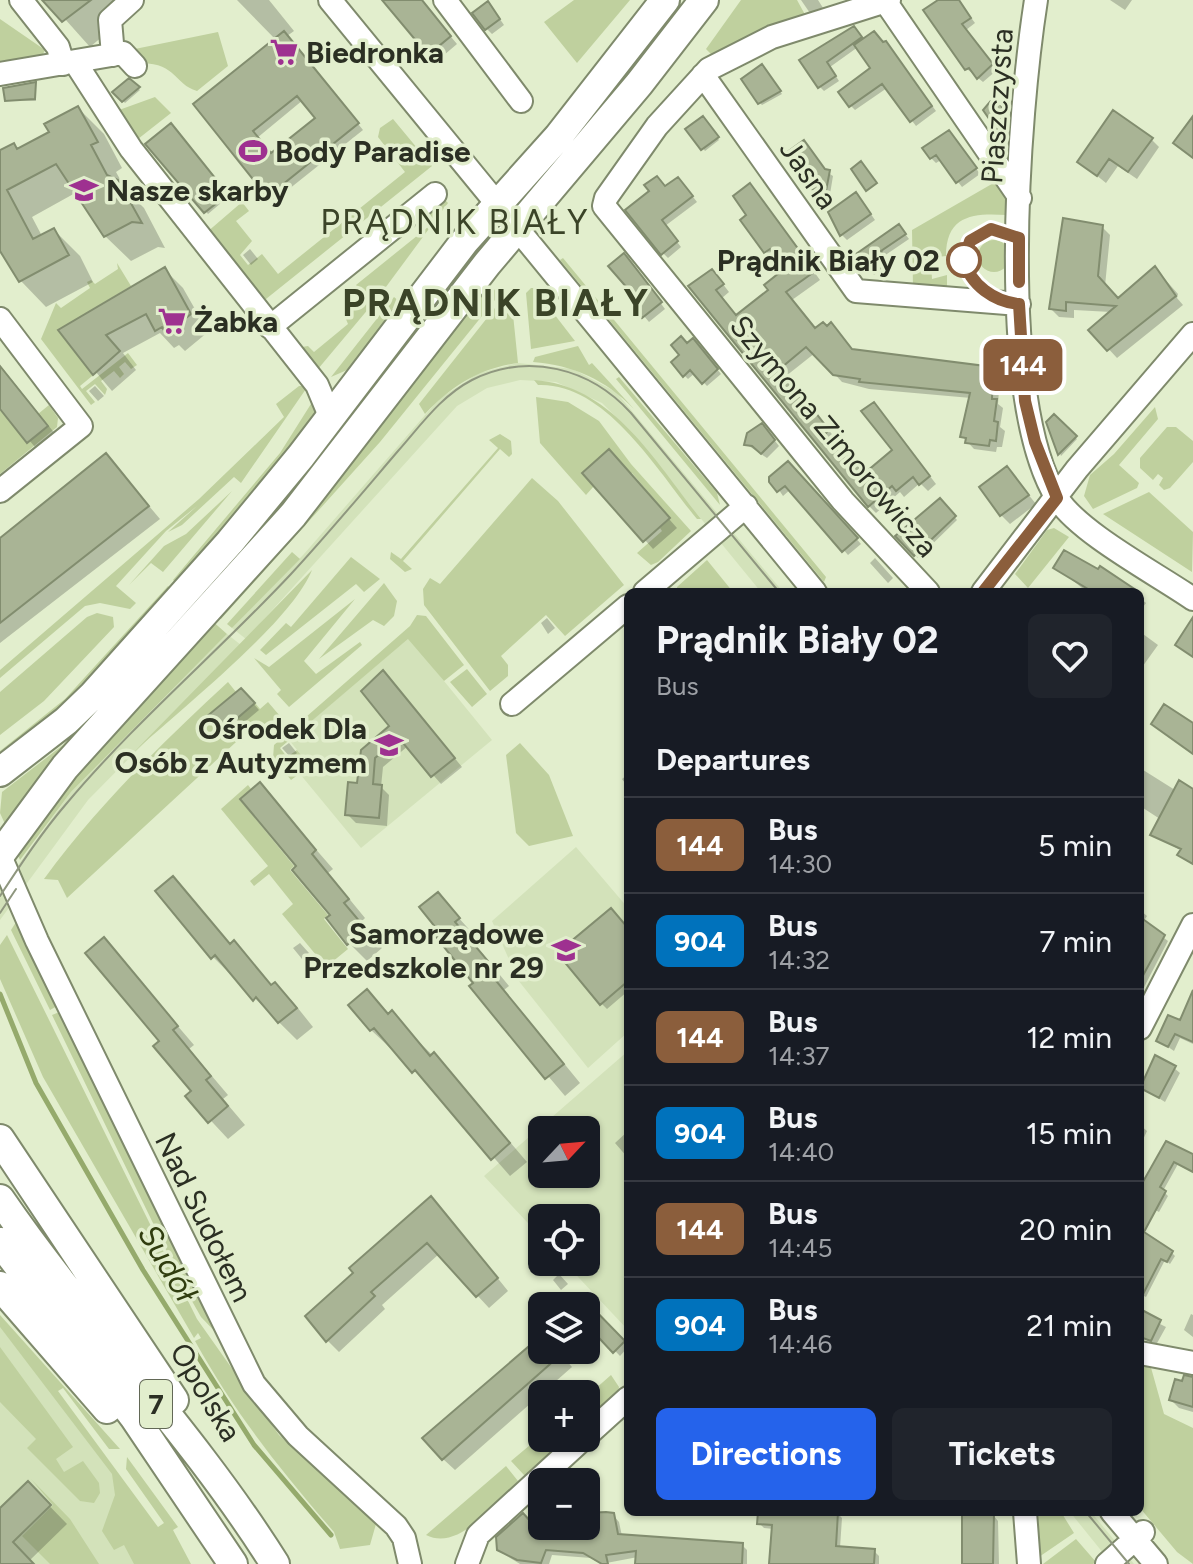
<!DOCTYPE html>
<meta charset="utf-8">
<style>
:root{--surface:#171b24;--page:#20242c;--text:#f1f3f6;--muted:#9ea1a6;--line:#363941;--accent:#2563eb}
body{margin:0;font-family:Figtree,sans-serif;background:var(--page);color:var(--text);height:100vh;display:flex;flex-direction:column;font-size:30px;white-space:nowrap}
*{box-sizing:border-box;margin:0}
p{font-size:26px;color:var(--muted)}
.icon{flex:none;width:44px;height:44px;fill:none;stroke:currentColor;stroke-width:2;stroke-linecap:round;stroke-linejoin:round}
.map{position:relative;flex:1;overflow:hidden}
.panel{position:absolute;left:624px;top:588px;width:520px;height:928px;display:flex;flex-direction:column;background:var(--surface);border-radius:12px;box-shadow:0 2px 6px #0004}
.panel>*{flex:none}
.badge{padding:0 16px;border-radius:12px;font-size:28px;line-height:52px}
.needle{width:52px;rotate:64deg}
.buttons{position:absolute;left:528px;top:1116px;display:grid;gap:16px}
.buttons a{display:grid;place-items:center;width:72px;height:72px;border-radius:12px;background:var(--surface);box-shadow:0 2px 6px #0004;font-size:40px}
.map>.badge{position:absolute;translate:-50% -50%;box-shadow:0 0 0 4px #fff}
h2{padding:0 32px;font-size:30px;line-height:72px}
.round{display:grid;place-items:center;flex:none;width:84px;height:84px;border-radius:12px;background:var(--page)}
.summary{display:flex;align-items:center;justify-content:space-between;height:136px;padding:0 32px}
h1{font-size:38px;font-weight:700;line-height:60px}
.primary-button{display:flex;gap:16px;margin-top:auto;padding:16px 32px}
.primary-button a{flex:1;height:92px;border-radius:12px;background:var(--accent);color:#fff;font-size:32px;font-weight:700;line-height:92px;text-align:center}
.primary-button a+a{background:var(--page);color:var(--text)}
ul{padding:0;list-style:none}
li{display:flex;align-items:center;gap:24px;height:96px;padding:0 32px;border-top:2px solid var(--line)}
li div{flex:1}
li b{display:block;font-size:30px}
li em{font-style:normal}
li .badge{min-width:88px;font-weight:700;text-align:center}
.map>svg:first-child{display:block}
.built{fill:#d3e2ba;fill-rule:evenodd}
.green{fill:#bfd09e}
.shadow{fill:#0003;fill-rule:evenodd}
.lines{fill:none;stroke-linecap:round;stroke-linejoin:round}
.stream{stroke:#95aa6c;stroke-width:5}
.building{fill:#a9b495;stroke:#828d6f;stroke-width:2;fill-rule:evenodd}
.minor-casing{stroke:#7f8a6c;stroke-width:26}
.major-casing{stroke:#7f8a6c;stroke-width:32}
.minor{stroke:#fff;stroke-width:22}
.major{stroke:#fff;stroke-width:28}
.tram{stroke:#8f977f;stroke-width:2}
.line-casing{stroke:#fff;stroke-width:18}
.line{stroke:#8b5e3c;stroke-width:12}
.stop-dot{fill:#fff;stroke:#8b5e3c;stroke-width:4}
.labels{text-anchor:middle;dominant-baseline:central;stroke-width:7;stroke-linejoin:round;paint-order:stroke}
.shield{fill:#e2eecd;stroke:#626856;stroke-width:2}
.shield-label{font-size:28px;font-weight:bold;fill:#2b2f23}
.poi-label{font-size:30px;font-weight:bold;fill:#2b2f23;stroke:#e2eecd;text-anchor:start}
.street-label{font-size:30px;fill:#2b2f23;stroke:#e2eecd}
.stop-label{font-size:30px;font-weight:bold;fill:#2b2f23;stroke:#e2eecd;text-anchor:end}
.water-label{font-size:32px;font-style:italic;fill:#303d0f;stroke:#e2eecd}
.quarter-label{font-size:34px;letter-spacing:2px;fill:#3b4428;stroke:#e2eecd}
.district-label{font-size:38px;font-weight:bold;letter-spacing:2px;fill:#3b4428;stroke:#e2eecd}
</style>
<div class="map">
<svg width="1193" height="1564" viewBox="0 0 1193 1564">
<rect width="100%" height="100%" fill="#e2eecd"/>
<path class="built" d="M518 363 573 369 616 392 783 592H761L626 427 602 403 556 382 520 380 487 388 457 406 246 639 232 628 304 554 440 398 479 373Z
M227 634 241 645 88 800 0 920V890L71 792Z
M409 638 492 740 361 848 300 774 310 766 289 740Z
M576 847 628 908V1032L588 1068 518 980 492 921Z
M628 1051V1330L564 1262H586V1218H542V1238L484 1176ZM542 1130H586V1174H542Z
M0 1323 126 1486 174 1564H0Z
M1070 1512H1091L1134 1564H1112Z"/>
<path class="green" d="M574 0H630L577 63 544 22Z
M741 0H797L808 20 712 55 706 49Z
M0 19 45 50 42 56 0 61Z
M218 32 228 66 197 91C174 84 177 64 142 63L130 50Z
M155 97 171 113 138 139 119 110Z
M393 119 432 166 261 303 206 233 242 202 249 211 236 221 252 241 240 255 248 265 262 254 278 274 405 172 378 137 380 128Z
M997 181 1008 199 1007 215C975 213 946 214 946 256L937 257V262H931L932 279 947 275V290L913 288 912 230Z
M444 199 448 203 380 295 318 369 302 347 308 346 314 352 348 324 343 312 363 296 356 285 428 227 419 216Z
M978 256a16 16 0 1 1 32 0a16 16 0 1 1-32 0Z
M563 258 826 577 824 582 560 260Z
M466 259 470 263 376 382 300 491 201 603 193 596Z
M117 263 131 286 58 330 87 367 108 363 80 386 82 389 128 353 137 365 131 369 125 362 119 367 124 374 120 378 114 371 101 381 107 389 105 395 95 384 86 391 95 402 91 405 41 339 56 303 61 308 90 288 87 282 91 280 95 284 118 269Z
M488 282 499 295 380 442 221 619 215 614Z
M531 288H534L575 341 531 349 526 293Z
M506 294 511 295 518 363C480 368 451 386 425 414L419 404Z
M394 297 400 302 347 370 331 377Z
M578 346 589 365 592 363 634 409C606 380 573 365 533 362L535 357Z
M619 377 717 493 720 505 616 379Z
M534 380C613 385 656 463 701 519H697C658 472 606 382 538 385Z
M299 386H308L241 483 234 477 182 525 168 532 197 506 166 531 116 586 136 603 130 609 100 603 85 606 0 678V670L199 499 284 417 276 404Z
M316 396 320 411 180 586 173 580 280 453Z
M536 397 568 402 599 421 631 464 691 531 658 562 651 565 637 553 662 531 660 528 670 518 632 473 594 486 586 495 540 443Z
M49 405 58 418 57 427 0 474V409L27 443 48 427 38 414Z
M1155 407 1158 419 1119 465 1139 483 1137 488 1093 509 1084 496 1090 475 1114 454Z
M1167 427H1176L1193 441V462L1170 488 1164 490 1159 485 1163 478 1158 474 1153 480 1140 468V458Z
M500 434 511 441 512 454 509 457 500 449 403 561 412 569 405 572 390 559 391 552 401 559 498 448 489 440Z
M532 478 558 501 624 585 565 636 546 615 501 656 508 665V676L490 691 424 605 423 589 430 578 440 584Z
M232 491 163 572 151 563 129 585 164 546 186 534Z
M1149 492 1193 532 1192 572 1103 514Z
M1054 528 1069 537 1028 588 1015 574 1047 530Z
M292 552 300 559 232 628 227 624Z
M351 557 380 579 364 592 356 584 266 655 260 650 286 623 291 627Z
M707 560 733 592 677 589V587Z
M312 570C291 623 178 711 132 754Z
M384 583 397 601 394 616 384 626 373 620 319 659Z
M168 586 175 591 91 684 0 761V751L65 699Z
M355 599 304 661 316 674 360 642 362 645 289 707 277 694 281 690 254 658 269 667Z
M188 602 196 608 14 818 10 816 5 824 0 813 2 792 63 745Z
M97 613 113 617 114 627 44 701 0 735V692L87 617Z
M417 615 426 616 464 665 444 681 408 639 280 748 287 757 297 750 310 766 291 780 273 758 274 745 410 626Z
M210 619 227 634 71 792 20 860 16 851 26 833Z
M467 669 487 694 472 707 450 682Z
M228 682 236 692 207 717 220 732 255 703 260 709 268 702 280 716 254 737 248 731 67 898 58 880 44 879C98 805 161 744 228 682Z
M520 743 549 775 573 836 529 846 516 833 506 755Z
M248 785 251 789 240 800 294 866 290 870 328 915 324 919 348 949 326 967 282 914 293 904 269 874 254 886 250 881 268 866 221 809Z
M18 919 59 1005 50 1010 11 930Z
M7 935 197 1319 279 1435 376 1524 370 1545 340 1549 334 1532C279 1468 236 1415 195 1341L201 1338 198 1333 194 1338 43 1077 0 979V945Z
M62 1011 223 1340 201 1317 184 1287 52 1015Z
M0 1315 120 1449H109L63 1388 58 1391 158 1527 164 1523 126 1469 127 1457 178 1527 173 1530 191 1564H134L124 1545 114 1550 102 1531 115 1495 112 1474 0 1327Z
M0 1347 73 1447 56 1459 64 1472 83 1461 99 1483 100 1493 94 1503 80 1501 27 1448 36 1439 0 1402Z
M1140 1363 1150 1364 1164 1414 1193 1428V1564L1177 1552 1140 1508Z
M611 1375 619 1387 617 1397 586 1426V1397Z
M542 1435V1438H573L530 1477 524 1475 511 1461Z
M506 1466 518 1481C495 1502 460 1552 426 1535Z
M31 1479 70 1519 99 1564H50L22 1536 53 1505Z
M1033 1512H1061L1074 1533 1036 1559Z
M1076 1539 1096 1562 1093 1564H1043Z"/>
<path class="shadow" d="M48 0H131L137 7 90 47Z
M237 0H269L294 31 287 36 363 130 274 201 195 105 276 40ZM303 100 317 118 271 155 257 138Z
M384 0H420L457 44 437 61Z
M801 0H818L825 11 812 16Z
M942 0H958L975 23 966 30 997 70 983 82 967 69 926 11Z
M1110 0H1132L1125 10Z
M493 9 504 25 492 34 487 29Z
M858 32 864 41 890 48 936 111 916 126 887 88 855 110 851 106 873 69 858 47 830 67 839 81 824 91 820 87 802 61Z
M764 68 782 94 762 105 760 103Z
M129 81 140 90 125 103 115 92Z
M35 84 36 101 7 100Z
M995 99 1007 114 1005 138 986 111Z
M78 108 104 134 122 168 116 172 126 190 144 208 165 248 158 247 131 261 105 236 77 192 32 217 42 236 54 230 80 256 93 282 46 307 21 281 0 247V153L31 167 51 133Z
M702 118 719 140 705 151 688 129Z
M171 126 228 197 208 214 148 144Z
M954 137 980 174 962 187 941 160 936 163 931 158Z
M1151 139 1159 147 1137 179 1118 166 1106 183 1080 162Z
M825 171 833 176 830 194 813 187Z
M683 184 697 202 665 226 681 247 668 258 663 253 652 191Z
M757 193 820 280 792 300 816 330 853 351 992 369 1000 376 998 404 1003 408 1000 427 1005 431 1002 447H997L996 452 974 449 962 436 971 398 869 389 842 382 815 353 786 376 835 438 829 443 845 461 868 473 895 450 880 411 936 484 928 491 920 483 904 497 900 492 876 513 869 506 691 287 719 279 729 292 722 298 737 317 770 290 787 269 777 256 773 259 766 252 742 220 749 215Z
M861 200 875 220 847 240 842 235Z
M1102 227 1110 235 1105 286 1119 300 1155 268 1178 294 1177 298 1183 305 1117 358 1091 330 1111 312 1074 310V318L1059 317 1051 309Z
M903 231 909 239 884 256 890 264 874 275 859 255Z
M250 249 258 259 251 265 243 255Z
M629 261 665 309 649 322 644 316Z
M165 270 183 288 208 332 185 351 179 345 174 348 160 333 123 353 136 370 112 391 61 331Z
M697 345 721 374 707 386 695 373 688 379 684 375 687 346Z
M0 365 64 445 46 460 0 406Z
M95 386 104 396 98 401 89 391Z
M1054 417 1077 439 1061 456 1049 423Z
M767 431 779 446 767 458 746 444Z
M106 455 160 519 0 643V541Z
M618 461 677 528 653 549 645 540Z
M1007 468 1036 504 1010 524 1001 515Z
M771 478 819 496 861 544 848 555 791 489 783 496Z
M940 501 957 520 918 558 898 536Z
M875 558 893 578 888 583 870 563Z
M1056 567 1134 592H1087Z
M1140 598 1146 603 1140 611Z
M547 618 555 628 548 634 541 623Z
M1143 634 1158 645 1140 670V639Z
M392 682 462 767 441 784 408 746 383 767 381 787 389 795 387 826 356 823 347 814 359 785 392 726Z
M247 696 259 710 227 737 221 731Z
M289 743 297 753 291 758 282 748Z
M1140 768 1175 790 1193 791V865L1180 855 1182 851 1153 835 1160 819 1140 806Z
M628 774V787L622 779Z
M260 785 333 869 328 873 365 918 361 922 382 948 367 961 349 943 299 866Z
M173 878 231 945 234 943 273 987 275 984 293 1002 313 1027 297 1040 213 957 158 891Z
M438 895 476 937 472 941 509 986 504 990 580 1083 565 1096 472 986 476 983 443 933Z
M1140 910 1147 916 1143 922 1168 941 1140 995Z
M628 930V991L607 1009 601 1003Z
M104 940 194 1045 189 1049 228 1095 223 1099 245 1125 228 1139 188 1096 194 1091Z
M300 943 309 953 302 959 293 948Z
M367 992 451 1073 527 1162 510 1176 433 1088 371 1030Z
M1193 994V1044L1180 1038 1174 1051 1158 1040 1181 1023Z
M1174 1068 1180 1073 1165 1102 1141 1087Z
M1140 1125 1147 1131 1140 1146Z
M628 1131V1158L615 1143Z
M1167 1144 1193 1158V1172L1178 1164 1163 1191 1168 1196 1159 1212 1140 1202V1188Z
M443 1210 508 1291 489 1308 439 1254 382 1305 385 1309 339 1352 327 1340Z
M1172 1253 1175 1256 1170 1264 1165 1260 1146 1297 1140 1294V1261Z
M559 1274 568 1284 561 1290 553 1280Z
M585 1303 628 1347 620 1356 586 1321V1306H582Z
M1140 1314 1166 1327 1156 1345 1140 1337Z
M1191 1314 1193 1315V1337L1184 1330Z
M542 1337V1350H557L572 1367 455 1470 443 1459Z
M1193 1386V1412L1179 1408 1171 1400Z
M28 1484 67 1524 29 1561 32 1564H0V1511Z
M760 1512 837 1513 842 1518 840 1548 874 1551 879 1556V1564H771L774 1529 764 1528 759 1523Z
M586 1514 613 1515 619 1522 622 1536 671 1564H638V1557L601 1564 591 1558 552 1555 549 1564H520L502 1553 498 1539 545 1540 546 1526H586Z
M993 1515 998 1521 999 1564H964Z
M742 1545 747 1550V1564H689Z"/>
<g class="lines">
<path class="stream" d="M0 994 36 1083 143 1270 254 1445 331 1535"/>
</g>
<path class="building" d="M42 0H91L62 22Z
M382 0H422L451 36 428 55Z
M938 0H959L971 18 962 24 993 64 977 79 969 68 965 70 923 10Z
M488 1 500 19 485 30 472 13Z
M854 26 862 37 827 62 836 76 818 88 799 60Z
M284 31 359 123 267 197 193 104ZM297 96 315 118 271 153 253 131Z
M874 31 883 42 886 41 932 106 910 122 882 84 849 107 838 92 870 68 854 45Z
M762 64 781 91 758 104 741 79Z
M129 78 140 87 122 102 112 92Z
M36 82 35 99 5 101 3 88Z
M995 96 1002 107 1001 136 983 110Z
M78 106 98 142 91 145 107 175 118 180 142 223 132 222 104 237 56 164 7 190 33 239 54 228 69 255 19 282 0 251V150L14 143 17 149 49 132 44 124Z
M1113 110 1153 138 1128 172 1109 159 1097 176 1077 162Z
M703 116 719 137 701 150 685 129Z
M1193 116V158L1173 143Z
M171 123 228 194 204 213 145 144Z
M949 130 977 168 956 183 936 155 930 159 922 148Z
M804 140 825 169 830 170 826 191 811 189 786 153Z
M861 161 877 183 866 191 851 169Z
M657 176 665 186 678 177 693 196 662 220 678 241 661 255 625 210 649 191 644 185Z
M750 183 810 265 814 272 786 292 815 328 823 322 827 326 831 322 852 349 993 367 992 399H997L994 421 998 422 996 441 990 440 989 446 965 443 966 438 960 437 970 393 859 382 860 379 833 375 806 347 781 368 829 430 824 435 844 459 852 453 867 471 892 450 861 411 874 402 930 476 919 485 913 477 896 491 892 486 868 507 688 286 712 269 724 284 716 290 736 315 768 290 764 285 784 269 770 249 764 253 740 220 746 215 733 196Z
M856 192 871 214 840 236 828 212Z
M1063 218 1103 225 1098 276 1118 298 1155 266 1176 296 1107 351 1088 330 1116 306 1066 302V311L1049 309Z
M899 224 906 234 881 251 887 259 869 272 856 254Z
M624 253 662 302 642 318 635 308 636 298 608 266Z
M165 267 191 314 166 334 162 327 155 331 146 314 106 335 120 351 93 375 58 330Z
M681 336 687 343 693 338 718 369 702 384 690 370 683 377 671 362 679 355 671 345Z
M0 366 48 426 27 443 0 409Z
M1054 414 1077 436 1058 455 1046 422Z
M762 423 775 440 761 454 752 446 744 445 747 433Z
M609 449 670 518 643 542 582 473Z
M106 453 149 506 0 623V538Z
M788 461 858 538 842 552 785 486 777 492 769 482V477Z
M1007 466 1029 495 1000 516 979 487Z
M940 498 956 516 914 556 895 536Z
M1064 550 1098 569 1100 566 1139 592H1093L1053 568Z
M1193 617V657L1175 645Z
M383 670 455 758 431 777 399 738 375 758 373 784 382 785 379 818 345 815 348 782 357 783 361 750 389 726 361 691Z
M241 688 255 703 220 733 206 717Z
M1164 704 1193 723V754L1151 724Z
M1179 780 1193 789V864L1177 855 1181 849 1150 835Z
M260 782 316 850 312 854 349 899 344 903 366 929 347 945 326 918 330 915 292 870 296 866 240 799Z
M173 876 230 944 234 940 271 985 275 982 297 1008 278 1023 256 997 253 1001 215 955 211 959 155 891Z
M438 892 460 918 455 922 493 967 488 971 564 1064 545 1079 469 986 473 983 436 937 440 933 419 907Z
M611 908 628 928V981L600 1005 557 953Z
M1140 917 1165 935 1140 981Z
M104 937 178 1026 173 1030 211 1076 206 1080 228 1106 208 1123 185 1096 191 1091 153 1046 159 1041 85 953Z
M367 989 388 1014 392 1010 430 1056 434 1052 510 1143 491 1160 415 1070 412 1073 374 1028 370 1031 348 1005Z
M1193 990V1042L1175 1034 1168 1047 1156 1041 1168 1015 1180 1020Z
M1155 1055 1176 1066 1159 1098 1140 1088Z
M1166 1141 1193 1154V1172L1174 1162 1160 1187 1166 1191 1144 1232 1173 1251 1167 1262 1161 1259 1140 1300V1187Z
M431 1196 498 1278 476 1297 427 1243 371 1292 375 1296 326 1342 305 1316 353 1273 349 1268Z
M586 1301 625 1341 613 1353 586 1324Z
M1140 1309 1161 1320 1151 1341 1140 1337Z
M542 1335V1350H566L442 1460 422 1438Z
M1184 1375 1193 1377V1407L1169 1400 1175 1379 1182 1381Z
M28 1481 51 1505 13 1542 34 1564H0V1508Z
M606 1512 614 1513 618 1534 743 1543 742 1564H635L636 1551 606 1555 608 1564H602L583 1553 546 1550 541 1563 517 1560 497 1550 496 1537 523 1513 531 1522 541 1519 542 1526H586V1513Z
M758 1512H838L836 1546 875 1549 874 1564H769L772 1525 757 1524Z
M962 1513H994L993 1564H962Z"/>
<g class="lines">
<defs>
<path id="minor" d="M21 0 58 47 63 64
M330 0 815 592
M445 0 521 101
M889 0 772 37 709 69 657 126 606 198 604 206 843 501 928 592
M1036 0C1018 115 996 399 1057 498 1079 533 1157 574 1193 599
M885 1 1020 198
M113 55 110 20 132 0
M75 62 131 149 317 385 330 416
M0 74 123 53 135 66
M703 75 856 291 1019 304
M0 319 81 426 0 491
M270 327 435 194
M645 592 746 506
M983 592 1077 469 1193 334
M512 704 628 606
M0 856 37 941 254 1384 298 1436 396 1526 404 1538 410 1564
M1140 1028 1193 925
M1140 1353 1193 1363
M586 1436 628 1398
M1025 1512 1029 1564
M1112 1512 1156 1564
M467 1564 478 1535 584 1438
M1107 1564 1143 1532"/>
<path id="major" d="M0 772 66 721 93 695 230 542 301 456 464 242 558 137 665 0
M0 855 65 767 293 515 487 264 639 84 704 0
M0 1139 174 1400
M0 1199C86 1324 194 1435 275 1564
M0 1242 134 1417 233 1564
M0 1286 107 1409"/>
</defs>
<use href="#minor" class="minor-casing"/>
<use href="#major" class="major-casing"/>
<use href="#minor" class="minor"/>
<use href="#major" class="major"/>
<path class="tram" d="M0 896C21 864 42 832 67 803 136 721 218 652 291 574 328 534 363 492 398 451 421 425 441 396 472 380 528 352 590 368 631 413L779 592
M0 913 16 889
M1086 1512 1129 1564"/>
</g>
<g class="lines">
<defs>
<path id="line" d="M983 592 1057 498 1035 442 1025 401 1019 304C995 302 970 285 964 260L970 241 991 229 1019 238V282"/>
</defs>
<use href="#line" class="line-casing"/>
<use href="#line" class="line"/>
</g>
<defs>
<symbol id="supermarket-bare" viewBox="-9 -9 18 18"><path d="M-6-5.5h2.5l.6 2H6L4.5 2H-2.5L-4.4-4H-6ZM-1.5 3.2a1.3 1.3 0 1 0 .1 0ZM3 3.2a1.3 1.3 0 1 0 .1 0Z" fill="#9e3190" stroke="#e2eecd" stroke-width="2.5" paint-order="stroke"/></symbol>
<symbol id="stadium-bare" viewBox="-9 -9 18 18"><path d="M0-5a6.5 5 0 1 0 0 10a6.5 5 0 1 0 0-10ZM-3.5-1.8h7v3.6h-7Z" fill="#9e3190" stroke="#e2eecd" stroke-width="2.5" paint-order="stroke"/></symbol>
<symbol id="school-bare" viewBox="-9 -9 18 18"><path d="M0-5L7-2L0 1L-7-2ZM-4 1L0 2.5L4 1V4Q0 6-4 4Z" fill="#9e3190" stroke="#e2eecd" stroke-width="2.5" paint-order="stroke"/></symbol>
</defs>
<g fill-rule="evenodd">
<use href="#supermarket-bare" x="264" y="32" width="40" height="40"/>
<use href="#stadium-bare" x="233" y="131" width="40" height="40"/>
<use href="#school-bare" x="64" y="170" width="40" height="40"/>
<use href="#supermarket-bare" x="152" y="301" width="40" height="40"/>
<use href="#school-bare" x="369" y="725" width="40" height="40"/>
<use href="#school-bare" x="546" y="930" width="40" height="40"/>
</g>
<circle class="stop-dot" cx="964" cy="260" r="16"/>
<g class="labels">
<rect class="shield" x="140" y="1380" width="32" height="48" rx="6"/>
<g class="shield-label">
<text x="156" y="1404">7</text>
</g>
<g class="poi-label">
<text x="306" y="52">Biedronka</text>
<text x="275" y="151">Body Paradise</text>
<text x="106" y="190">Nasze skarby</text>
<text x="194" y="321">Żabka</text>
<text x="367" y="728" text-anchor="end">Ośrodek Dla<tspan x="367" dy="34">Osób z Autyzmem</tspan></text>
<text x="544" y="933" text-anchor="end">Samorządowe<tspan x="544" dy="34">Przedszkole nr 29</tspan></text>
</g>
<g class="street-label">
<text transform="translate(997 106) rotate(-86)">Piaszczysta</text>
<text transform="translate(809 174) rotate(55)">Jasna</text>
<text transform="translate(834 436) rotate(50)">Szymona Zimorowicza</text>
<text transform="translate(204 1217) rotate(64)">Nad Sudołem</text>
<text transform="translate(206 1392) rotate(59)">Opolska</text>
</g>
<g class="stop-label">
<text x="940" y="260">Prądnik Biały 02</text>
</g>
<g class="water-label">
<text transform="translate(168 1263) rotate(59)">Sudół</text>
</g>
<g class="quarter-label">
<text x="455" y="222">PRĄDNIK BIAŁY</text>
</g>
<g class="district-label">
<text x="496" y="303">PRĄDNIK BIAŁY</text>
</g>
</g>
</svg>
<div class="buttons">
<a><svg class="needle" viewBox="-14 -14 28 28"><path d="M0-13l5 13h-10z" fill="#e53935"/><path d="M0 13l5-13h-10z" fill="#9ea1a6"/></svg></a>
<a><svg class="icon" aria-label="locate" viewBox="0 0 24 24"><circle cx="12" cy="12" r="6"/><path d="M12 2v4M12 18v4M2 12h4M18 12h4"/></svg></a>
<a><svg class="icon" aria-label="layers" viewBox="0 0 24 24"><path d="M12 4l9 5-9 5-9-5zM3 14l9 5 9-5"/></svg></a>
<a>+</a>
<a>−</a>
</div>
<b class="badge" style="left:1023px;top:365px;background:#8b5e3c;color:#fff">144</b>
<section class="panel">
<div class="summary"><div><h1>Prądnik Biały 02</h1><p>Bus</p></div><a class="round"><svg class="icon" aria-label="heart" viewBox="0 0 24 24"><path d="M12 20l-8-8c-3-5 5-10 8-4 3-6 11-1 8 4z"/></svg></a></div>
<h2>Departures</h2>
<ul>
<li><span class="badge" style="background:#8b5e3c;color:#fff">144</span><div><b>Bus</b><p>14:30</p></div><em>5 min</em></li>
<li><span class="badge" style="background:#0072bc;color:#fff">904</span><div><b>Bus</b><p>14:32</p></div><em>7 min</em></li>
<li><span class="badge" style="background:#8b5e3c;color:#fff">144</span><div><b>Bus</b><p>14:37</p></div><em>12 min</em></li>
<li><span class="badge" style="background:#0072bc;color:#fff">904</span><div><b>Bus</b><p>14:40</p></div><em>15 min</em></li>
<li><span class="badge" style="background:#8b5e3c;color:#fff">144</span><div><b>Bus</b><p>14:45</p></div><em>20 min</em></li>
<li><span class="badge" style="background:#0072bc;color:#fff">904</span><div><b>Bus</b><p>14:46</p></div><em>21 min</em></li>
</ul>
<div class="primary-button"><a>Directions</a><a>Tickets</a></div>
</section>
</div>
